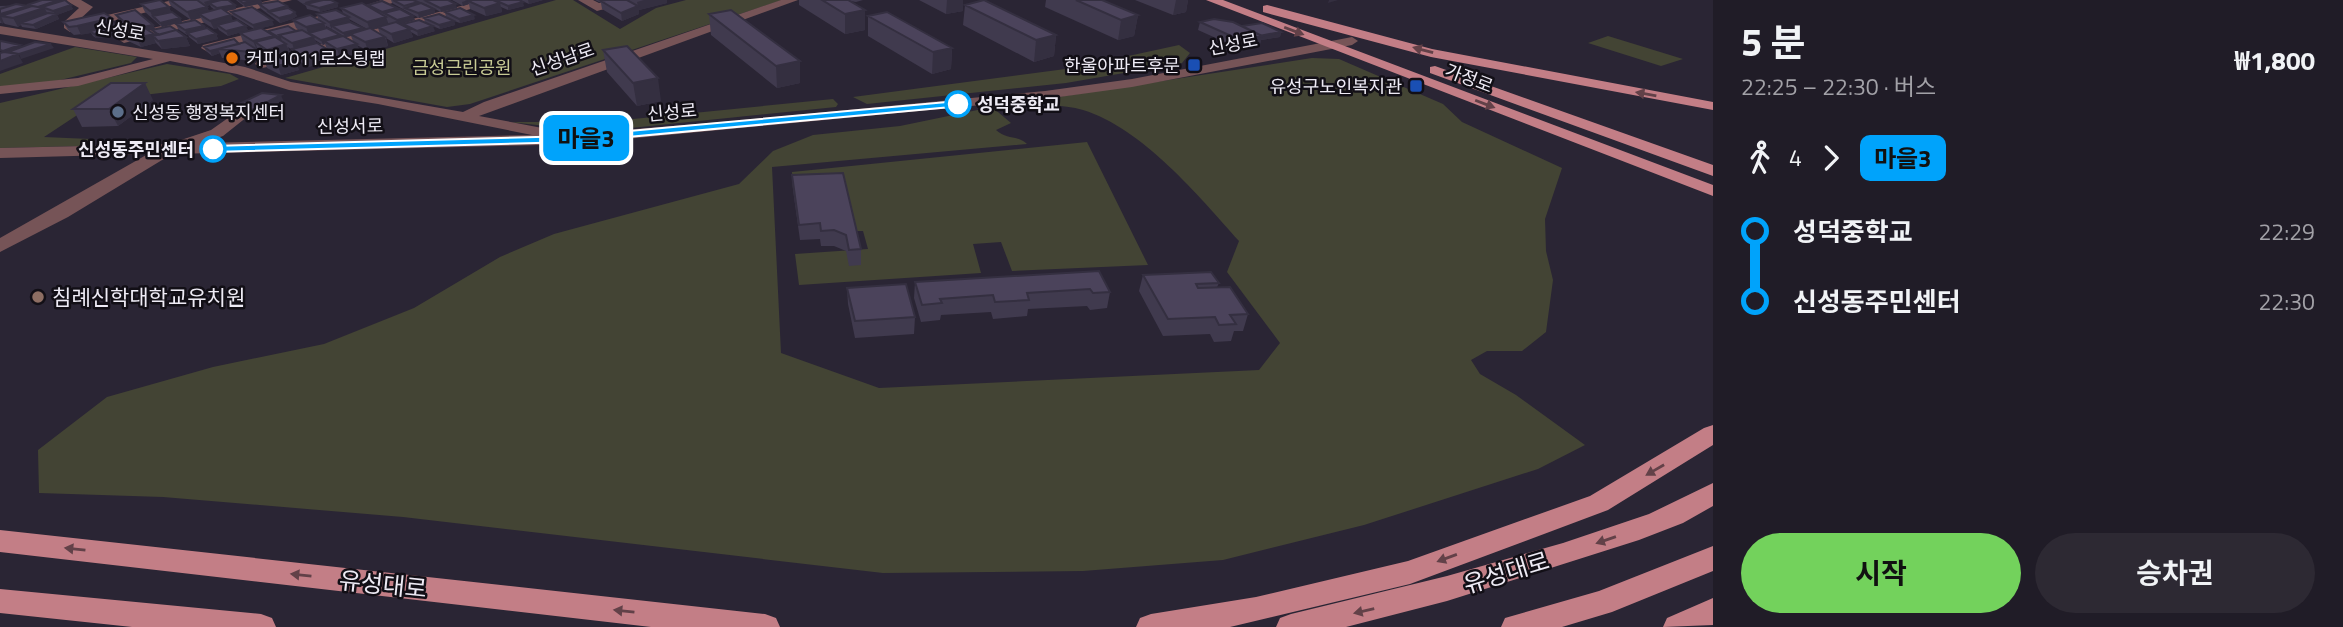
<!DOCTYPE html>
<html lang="ko">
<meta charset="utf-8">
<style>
:root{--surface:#201c27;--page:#2d2933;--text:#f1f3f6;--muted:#a2a1a7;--accent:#73d25c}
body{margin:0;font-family:"Titillium Web","Noto Sans KR",sans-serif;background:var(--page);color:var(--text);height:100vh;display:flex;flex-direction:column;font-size:26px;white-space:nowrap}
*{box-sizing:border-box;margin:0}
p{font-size:23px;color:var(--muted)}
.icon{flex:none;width:38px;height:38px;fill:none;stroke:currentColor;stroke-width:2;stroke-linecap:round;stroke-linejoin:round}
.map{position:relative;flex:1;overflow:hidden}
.details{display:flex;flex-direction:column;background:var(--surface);width:630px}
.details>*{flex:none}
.badge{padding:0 14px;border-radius:10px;font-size:24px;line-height:46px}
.map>.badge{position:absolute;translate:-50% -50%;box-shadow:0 0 0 4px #fff}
.legs{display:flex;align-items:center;gap:10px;height:77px;padding:0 28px;font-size:23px}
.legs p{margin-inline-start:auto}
.headline{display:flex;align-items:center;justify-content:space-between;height:119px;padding:0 28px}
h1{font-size:38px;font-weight:700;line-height:52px}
.cta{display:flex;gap:14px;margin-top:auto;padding:14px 28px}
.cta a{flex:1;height:80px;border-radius:42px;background:var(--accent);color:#111;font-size:28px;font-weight:700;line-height:80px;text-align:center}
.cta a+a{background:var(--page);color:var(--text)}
ul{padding:0 28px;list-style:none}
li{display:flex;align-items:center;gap:24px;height:70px;font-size:26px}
li i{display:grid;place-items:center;width:10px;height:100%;margin:0 9px;background:currentColor}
li i::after{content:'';width:18px;height:18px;margin:-9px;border:5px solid;border-radius:50%;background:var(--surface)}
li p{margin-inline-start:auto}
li:first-child i{background:linear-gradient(#0000 50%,currentColor 0)}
li:last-child i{background:linear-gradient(currentColor 50%,#0000 0)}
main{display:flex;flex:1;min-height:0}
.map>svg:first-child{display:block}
.green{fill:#434434}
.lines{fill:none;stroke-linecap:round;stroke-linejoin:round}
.minor{fill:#765457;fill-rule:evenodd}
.major{fill:#c37e86;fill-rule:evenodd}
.wall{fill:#403a4e;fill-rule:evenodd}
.shaded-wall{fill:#342f40}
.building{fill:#4b435b;stroke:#342f40;stroke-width:2}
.oneway{fill:#624148}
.line-1{fill:#00a3fb;stroke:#fff;stroke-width:2}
.food-dot{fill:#e8710a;stroke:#120f16;stroke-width:2.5}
.transit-dot{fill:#1a4fb4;stroke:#120f16;stroke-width:2.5}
.stop-1-dot{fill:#fff;stroke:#00a3fb;stroke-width:3.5}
.service-dot{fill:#5c6f8a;stroke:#120f16;stroke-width:2.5}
.education-dot{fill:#8d6e63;stroke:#120f16;stroke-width:2.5}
.labels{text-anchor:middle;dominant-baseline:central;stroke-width:5;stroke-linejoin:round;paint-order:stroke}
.far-street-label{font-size:18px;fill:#eeebf5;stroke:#120f16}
.far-poi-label{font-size:18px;fill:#eeebf5;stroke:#120f16;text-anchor:start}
.far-park-label{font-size:18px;fill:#c7ca94;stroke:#120f16}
.far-stop-label{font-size:18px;font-weight:bold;fill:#eeebf5;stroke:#120f16;text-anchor:start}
.poi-label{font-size:21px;fill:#eeebf5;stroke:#120f16;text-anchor:start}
.near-street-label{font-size:24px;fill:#eeebf5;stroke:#120f16}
</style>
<main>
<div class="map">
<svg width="1713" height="627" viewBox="0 0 1713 627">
<rect width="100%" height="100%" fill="#2a2534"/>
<path class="green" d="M556 0H573L620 29 656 8 686 0H782L470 104 447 107 285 78Z
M1608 36 1683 59 1661 66 1588 43Z
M1179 45 1190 53 1182 63 1066 83 867 104 853 97 1073 68Z
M75 47 137 57 131 63 56 81 0 87V74Z
M1312 58 1339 59 1443 104 1462 122 1562 168 1545 219 1546 251 1553 280 1546 332 1522 351H1487L1471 360 1480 374 1516 395 1585 445 1538 469 1364 525 1223 560 1083 571 883 573 403 517 163 497 39 493 38 450 107 397 213 367 324 344 414 308 500 257 554 234 739 184 773 151 813 135 900 126 992 107 1011 123 996 130C1007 140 1018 135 1027 144L772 167 781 353 879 388 1259 370 1280 343 1227 272 1239 241C1199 196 1142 128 1083 110 1073 107 1061 106 1051 105V98Z
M167 64 230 74 239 79 221 86 100 100 44 137 90 139 82 146 0 148V103Z
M833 99 838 104 836 107 621 129 582 130 510 122H603Z
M1087 142 1148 265 1012 271 1001 242 973 244 981 273 799 285 795 254 868 249 863 231H853L793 190 792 172Z"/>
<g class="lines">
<path class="minor" d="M65 0H81L93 7 76 23 74 31 70 32 64 28V22L79 8Z
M173 0H194L85 28 79 24 81 21Z
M271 0H292L124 43 118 39 119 36Z
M382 0H402L357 14 351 10Z
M483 0H502L267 67 262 68 255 64 257 61Z
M578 0H593L599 3 637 0 597 11Z
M781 0H798L479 116 574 134 734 121 1045 91 1132 79 1352 37 1358 41 1352 45 1132 87 1045 99 574 144 547 138 546 143 540 145 172 154 68 217 0 252V238L148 154 0 158V148L169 144 211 130 262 94 267 95 269 98 267 101 223 136 202 143 532 135 378 104 289 90 237 74 170 61 78 86 0 94V86L78 78 153 59 0 34V26L198 58 245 67 291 82 463 112 484 102Z
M323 15 329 19 327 22 208 52 201 48 203 45Z"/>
<path class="major" d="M1206 0H1223L1713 185V196Z
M1267 5 1432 49 1713 102V110L1431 57 1263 12V6Z
M1435 66 1713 165V176L1430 73V67Z
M1713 425V445L1608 510 1410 584 1230 627H1136L1140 618 1151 614 1256 597 1408 561 1590 496 1704 428Z
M1713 483V506L1683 523 1639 540 1447 601 1346 627H1276L1280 618 1291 614 1447 576 1563 543 1649 514Z
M0 530 765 614 776 618 780 627H651L0 552Z
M1713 546V571L1612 612 1562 627H1501L1505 618 1599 591Z
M0 589 261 614 272 618 276 627H132L0 613Z
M1713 598V625L1663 627 1667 618Z"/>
</g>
<path class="wall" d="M42 0H66L73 9 57 15 59 19 36 29 22 27 21 25 18 27 5 24 4 23H0V6L28 5Z
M168 0H228L235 5 236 9 225 11 233 21 248 30 228 36 219 30 218 28 214 29 203 22 201 18 191 20 171 6ZM210 5 211 7 215 10 209 11 206 6Z
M236 0H261L262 3 245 7Z
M297 0H331L337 3 338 7 320 12 307 9 306 6Z
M391 0H413L418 2V4L434 9 435 13 419 18 392 3Z
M414 0H448L457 8 441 12 427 5 426 4 424 5Z
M452 0H519L524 6 508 10 501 7 502 12 486 16 470 9 469 4 463 6Z
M520 0H543L529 4Z
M595 0H667V3L639 10V14L622 21 602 9 601 3Z
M799 0H863L856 2 850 1 865 10V30L845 34 799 5Z
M919 0H963V11L946 14Z
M1046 0H1102L1138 15 1134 36 1118 40 1045 7Z
M1135 0H1188L1186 12 1173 15Z
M141 4 169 7 171 12 180 18 182 22 162 27 145 12Z
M259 4 287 6 297 16 292 19 280 23 260 8Z
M368 5 397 10 415 20 401 24 435 31 418 36 411 32 413 37 394 43 386 38 388 46 368 51 357 45 360 52 340 58 330 52 333 60 308 67 295 58 292 50 288 47 290 53 283 55 295 61 299 70 281 75 267 68 264 59 268 57 259 51 262 59 255 61 222 58 220 53 212 56 206 51 204 47 239 44 243 42 240 33 254 29 233 16 231 12 274 25 261 28 269 33 299 30 296 28 293 20 318 19 317 14 343 13 341 8 368 6ZM349 19 367 29 363 30 350 22ZM326 26 333 30 343 36 340 37V35L326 28ZM378 28 380 34 372 30ZM351 36 353 41 345 37ZM315 40 323 45 325 44 327 49 316 43Z
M965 5 1056 35 1054 56 1034 62 963 25Z
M445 12 475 19 460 23 454 21 455 25 440 29 425 23 424 18 446 17Z
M709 14 800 83 777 88 711 35Z
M116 15 153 25 155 29 149 30 154 36 156 35 152 30 186 37 190 46 162 49 156 43 141 47 126 40 124 35 96 38 93 36 91 33 74 35 68 30 63 22 115 25 123 32 131 30 118 19Z
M868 16 952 48 951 69 932 74 868 36Z
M1200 22 1281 32 1280 37 1261 40 1260 44 1238 48 1198 30Z
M176 24 204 26 205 28 216 34 218 39 198 44 189 37 188 34 187 35 178 29Z
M603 50 661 101 637 106 607 72Z
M153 100 118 126 82 127 73 109Z
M285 105 256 120 239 116 235 106Z
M792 175 861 249V265L849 266 846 251 834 246H821L820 239 800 240 793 190Z
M1099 271 1110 292 1107 308 1090 310 1087 306 1028 309 1027 316 993 319 991 312 941 315 940 320 921 322 914 298 915 282Z
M1143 275 1219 283 1217 287 1248 314 1243 331H1234L1231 341 1214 342 1210 334 1163 336 1139 291Z
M847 288 915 317 914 334 855 338 848 304Z"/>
<path class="shaded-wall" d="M59 0H66L67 2 45 9 49 16 20 23 21 25 18 27 13 18 1 16 4 23 2 24 0 20V11L28 6 32 12 38 7Z
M211 0H225L209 3 210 5 206 6 204 2Z
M255 0H261L262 3 245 7 243 3Z
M312 0H324L306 4V6L305 2Z
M468 0H477L468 1 469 4 463 6 462 2Z
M528 0H543L529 4Z
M644 0H667V3L639 10V14L622 21 621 13 638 6 637 2Z
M947 0H963V11L946 14Z
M1176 0H1188L1186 12 1173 15Z
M1329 0H1338L1328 3Z
M523 2 524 6 508 10V6Z
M337 3 338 7 320 12 319 8Z
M500 3 502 12 486 16 484 8Z
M456 4 457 8 441 12 440 8Z
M71 5 73 9 57 15 59 19 36 29 33 25 56 15 53 11Z
M235 5 236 9 219 13 217 8Z
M169 7 172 15 153 16 154 20 150 11Z
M207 7 211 15 199 14 201 18 191 20 187 12Z
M434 9 435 13 419 18 418 13Z
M865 10V30L845 34V14Z
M295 12 297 16 292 19 280 23 279 18Z
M231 15 234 24 217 25 218 28 214 29 210 21Z
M474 15 475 19 460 23 459 19Z
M1138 15 1134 36 1118 40 1121 20Z
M413 16 415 20 398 25 397 20Z
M349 17 351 25 332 26V30L329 22Z
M386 17 389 25 378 27V28L370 30 367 22Z
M112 18 116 27 81 35 77 26Z
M180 18 182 22 162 27 160 23Z
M272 20 274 25 254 30 253 25Z
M454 21 455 25 440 29 439 25Z
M324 23 327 31 309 36 306 27Z
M153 25 155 29 136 34 134 29Z
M204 26 205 30 187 33 188 34 187 35 185 30Z
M246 26 248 30 228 36 226 31Z
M433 26 435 31 418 36 417 31Z
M363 28 364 32 350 34 351 36 345 37 343 33Z
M410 29 413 37 394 43 391 34Z
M122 30 124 35 96 38 94 34Z
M1281 32 1280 37 1261 40 1260 44 1238 48 1240 40Z
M154 34 156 38 153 36 156 43 141 47 137 38Z
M216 34 218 39 198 44 196 39Z
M340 35 341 40 324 41 325 44 323 45 321 40Z
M1056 35 1054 56 1034 62 1036 40Z
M274 36 277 44 255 42 258 50H257L253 41Z
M186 37 190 46 162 49 158 41Z
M314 37 317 46 295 52 292 43Z
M385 37 388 46 368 51 365 42Z
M51 44 54 48 21 59 19 54Z
M239 44 218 49 220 53 212 56 210 51Z
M286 44 290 53 270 59 267 50Z
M357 44 360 52 340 58 337 49Z
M20 45 23 49 6 55 3 51Z
M952 48 951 69 932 74 933 52Z
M259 51 262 59 255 61 252 52Z
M330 51 333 60 308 67 305 58Z
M18 54 23 63 0 71V61Z
M295 61 299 70 281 75 278 66Z
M800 61V83L777 88 776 66Z
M658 78 661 101 637 106 633 83Z
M145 83 153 100 118 126 109 109Z
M281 95 285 105 256 120 252 110Z"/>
<path class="building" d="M42 0H59L38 7 27 5Z
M65 0 71 5 53 11 42 7Z
M160 0 169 7 150 11 141 4Z
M170 0H197L207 7 187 12Z
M221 0H228L235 5 217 8 209 3Z
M239 0H255L243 3Z
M323 0H331L337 3 319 8 306 4Z
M393 0H413L418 2 404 6Z
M431 0H448L456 4 440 8 426 1Z
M472 0H493L500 3 484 8 468 1Z
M495 0H519L523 2 508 6Z
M606 0H627L638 6 621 13 601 1Z
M822 0H848L865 10 845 14Z
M984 0 1056 35 1036 40 965 5Z
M1076 0H1102L1138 15 1121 20Z
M278 1 287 6 269 11 259 4Z
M382 1 397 8 382 12 368 5Z
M362 3 386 17 367 22 341 8Z
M421 3 434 9 418 13 405 8Z
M16 4 28 6 0 14V9Z
M32 6 44 8 13 18 1 16Z
M252 7 272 20 253 25 231 12Z
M221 8 231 15 210 21 199 14Z
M288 8 295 12 291 15 279 18 269 12Z
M460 8 474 15 459 19 445 12Z
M400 9 413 16 397 20 384 13Z
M135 10 153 25 133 29 116 15Z
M336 10 349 17 329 22 317 14Z
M731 10 800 61 776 66 709 14Z
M172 12 180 18 160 23 153 16Z
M887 12 952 48 933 52 868 16Z
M48 13 57 14 33 25 20 23Z
M104 13 112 18 77 26 69 27 63 22Z
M439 14 454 21 439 25 424 18Z
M310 15 324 23 306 27 293 20Z
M1214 19 1233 22 1262 36 1240 40 1200 22Z
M195 20 204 26 185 30 176 24Z
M237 20 246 26 226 31 217 25Z
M419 20 433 26 417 31 403 24Z
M350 22 363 28 343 33 332 26Z
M396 22 410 29 391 34 378 27Z
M1262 23 1281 32 1259 36H1262L1242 26Z
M116 25 122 30 94 34 90 31Z
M170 26 176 30 159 35 152 30Z
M288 26 296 31 279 35 280 38 268 31Z
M143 27 154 34 137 38 122 32Z
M207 28 216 34 196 39 187 33Z
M261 28 274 36 253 41 240 33Z
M327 28 340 35 321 40 309 33Z
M370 28 385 37 365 42 350 34Z
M176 30 186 37 158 41 153 36Z
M302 30 314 37 292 43 279 35Z
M343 36 357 44 337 49 324 41Z
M275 37 286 44 267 50 255 42Z
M234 39 239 44 210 51 204 47Z
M1 41 20 45 3 51 0 50V42Z
M35 42 51 44 19 54 8 52Z
M245 42 259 51 252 52 218 49Z
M317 43 330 51 305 58 292 49Z
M627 46 658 78 633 83 603 50Z
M4 52 18 54 0 61V53Z
M279 52 295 61 278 66 264 59Z
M111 83H145L109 109H73Z
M262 93 281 95 252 110 235 106Z
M843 173 861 249 849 250 846 235 834 230 821 231 820 223 799 225 792 175Z
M1099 271 1110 292 1093 293 1090 289 1027 293 1029 300 995 302 993 295 940 299 942 303 922 305 915 282Z
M1211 272 1219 283 1196 284 1198 288 1230 287 1248 314 1230 315 1236 324 1219 325 1215 317 1168 319 1143 275Z
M906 284 915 317 855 321 847 288Z"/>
<defs><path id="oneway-solid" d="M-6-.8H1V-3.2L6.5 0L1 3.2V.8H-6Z" transform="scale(1.75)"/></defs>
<g class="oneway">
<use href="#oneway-solid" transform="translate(1294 31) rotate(21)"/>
<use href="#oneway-solid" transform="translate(1423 50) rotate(-165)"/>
<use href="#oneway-solid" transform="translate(1646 94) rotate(-170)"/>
<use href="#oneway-solid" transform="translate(1485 104) rotate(21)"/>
<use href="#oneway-solid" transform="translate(1655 470) rotate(150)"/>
<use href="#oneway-solid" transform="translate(1606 540) rotate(161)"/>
<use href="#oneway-solid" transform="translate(75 549) rotate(-174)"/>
<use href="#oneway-solid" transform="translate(1447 558) rotate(160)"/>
<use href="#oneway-solid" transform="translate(301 575) rotate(-174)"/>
<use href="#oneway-solid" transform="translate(624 611) rotate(-174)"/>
<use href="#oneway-solid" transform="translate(1364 611) rotate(167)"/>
</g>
<path class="line-1" d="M958 101 963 104 962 106 574 142 213 152 208 149 213 146 574 136Z"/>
<circle class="food-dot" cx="232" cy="58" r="7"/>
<g class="transit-dot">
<rect x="1187" y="58" width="14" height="14" rx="3.5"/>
<rect x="1409" y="79" width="14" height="14" rx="3.5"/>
</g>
<g class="stop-1-dot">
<circle cx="958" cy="104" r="12"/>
<circle cx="213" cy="149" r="12"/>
</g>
<circle class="service-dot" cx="118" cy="112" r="7"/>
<circle class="education-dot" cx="38" cy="297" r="7"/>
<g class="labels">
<g class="far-street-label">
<text transform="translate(120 30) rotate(10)">신성로</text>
<text transform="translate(1233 44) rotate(-11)">신성로</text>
<text transform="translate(562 59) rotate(-19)">신성남로</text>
<text transform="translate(1469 78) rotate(21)">가정로</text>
<text transform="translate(672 112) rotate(-5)">신성로</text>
<text transform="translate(350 126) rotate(-1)">신성서로</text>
</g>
<g class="far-poi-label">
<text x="246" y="58">커피1011로스팅랩</text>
<text x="1180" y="65" text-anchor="end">한울아파트후문</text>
<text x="1402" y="86" text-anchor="end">유성구노인복지관</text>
<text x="132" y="112">신성동 행정복지센터</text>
</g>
<g class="far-park-label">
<text x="462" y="67">금성근린공원</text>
</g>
<g class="far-stop-label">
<text x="977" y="104">성덕중학교</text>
<text x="194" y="149" text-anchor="end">신성동주민센터</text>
</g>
<g class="poi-label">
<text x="52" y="297">침례신학대학교유치원</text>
</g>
<g class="near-street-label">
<text transform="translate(1506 572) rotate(-17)">유성대로</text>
<text transform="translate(383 584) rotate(6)">유성대로</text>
</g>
</g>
</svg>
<b class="badge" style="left:586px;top:138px;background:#00a3fb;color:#111">마을3</b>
</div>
<section class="details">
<div class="headline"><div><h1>5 분</h1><p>22:25 – 22:30 · 버스</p></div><b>₩1,800</b></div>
<div class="legs"><svg class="icon" aria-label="walk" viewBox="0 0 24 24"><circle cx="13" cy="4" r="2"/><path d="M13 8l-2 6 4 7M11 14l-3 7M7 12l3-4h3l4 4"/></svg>4<svg class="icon" aria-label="forward" viewBox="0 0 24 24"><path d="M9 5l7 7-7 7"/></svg><b class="badge" style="background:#00a3fb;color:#111">마을3</b></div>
<ul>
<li><i style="color:#00a3fb"></i><b>성덕중학교</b><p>22:29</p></li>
<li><i style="color:#00a3fb"></i><b>신성동주민센터</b><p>22:30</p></li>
</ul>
<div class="cta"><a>시작</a><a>승차권</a></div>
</section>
</main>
